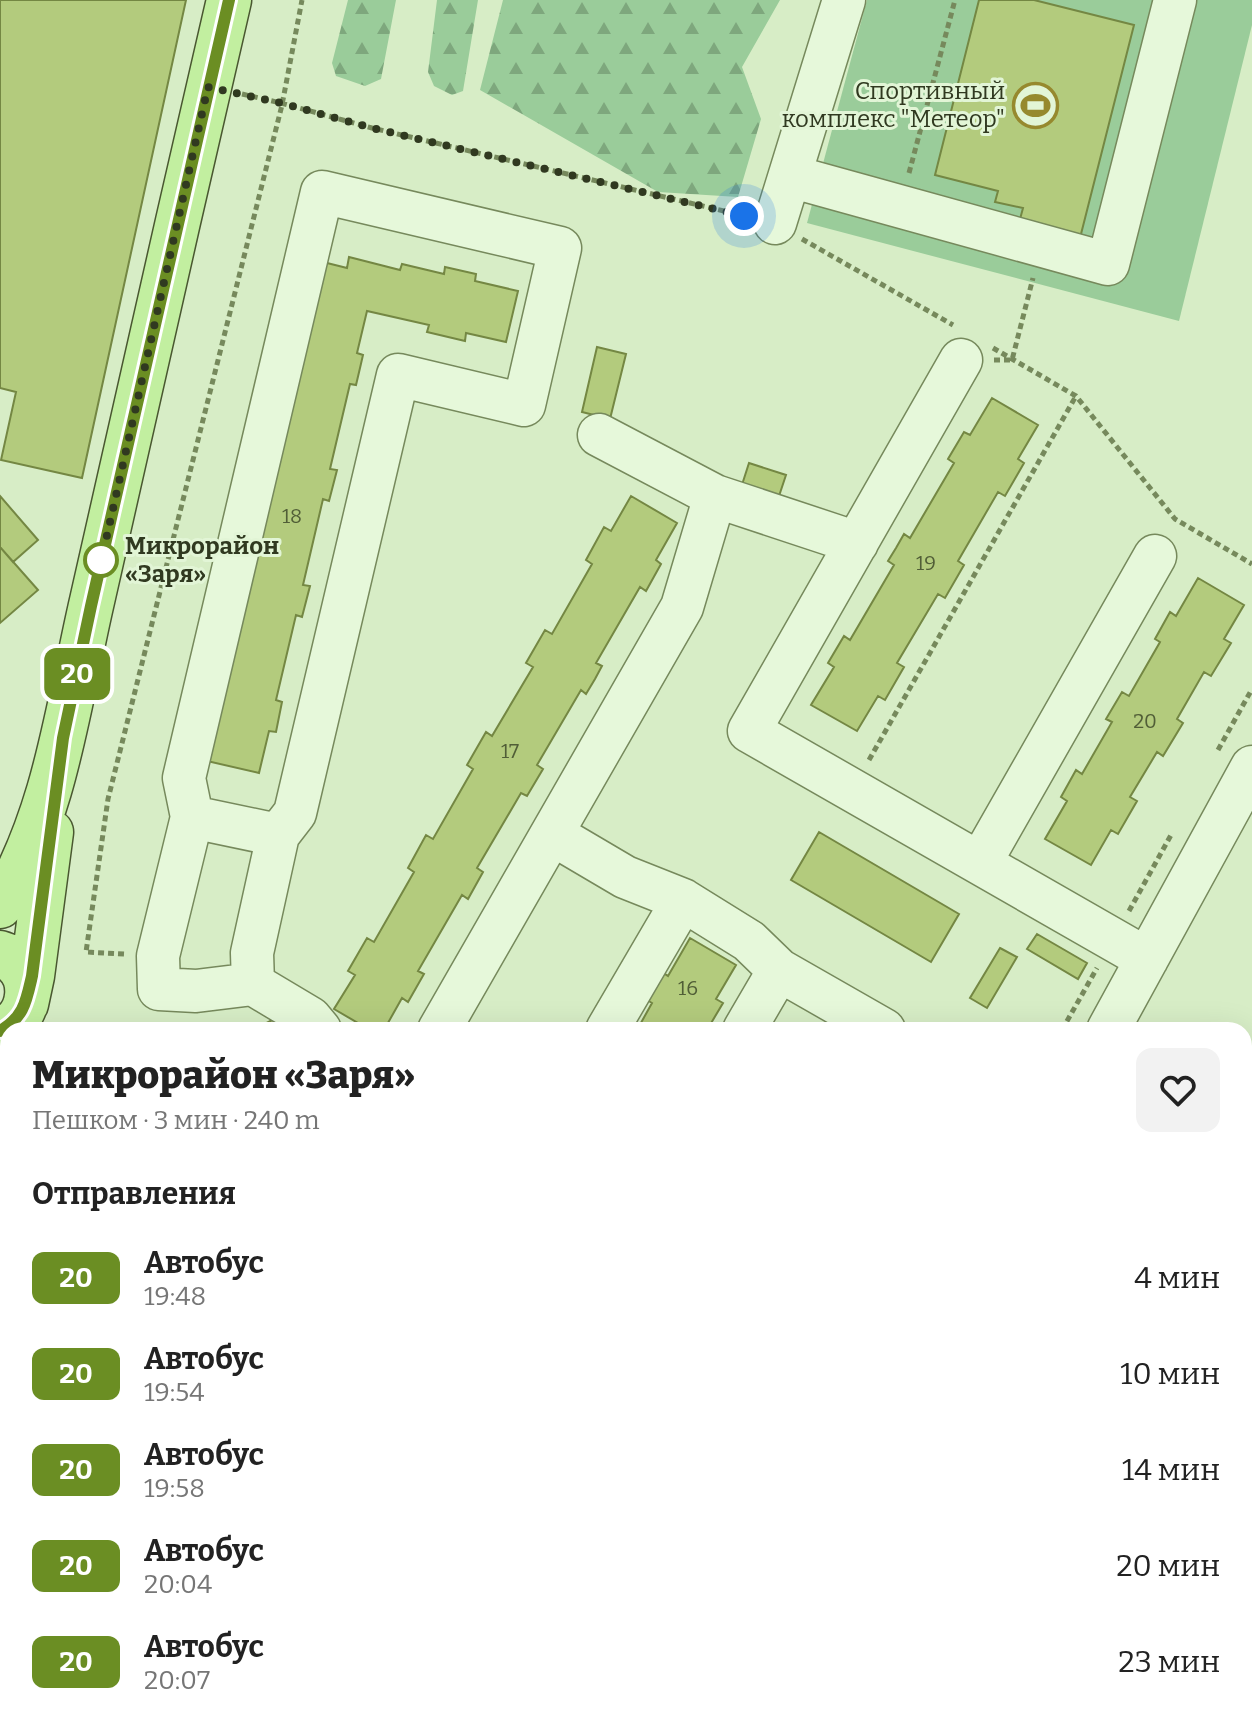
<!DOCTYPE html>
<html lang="ru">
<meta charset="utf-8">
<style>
:root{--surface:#fff;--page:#f2f2f2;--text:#222;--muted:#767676}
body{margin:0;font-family:Bitter,serif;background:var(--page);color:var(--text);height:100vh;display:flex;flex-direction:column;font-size:30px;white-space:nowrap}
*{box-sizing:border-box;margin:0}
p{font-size:26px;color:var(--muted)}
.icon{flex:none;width:44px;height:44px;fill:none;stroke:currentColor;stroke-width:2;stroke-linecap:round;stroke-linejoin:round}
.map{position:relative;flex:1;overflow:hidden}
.sheet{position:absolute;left:0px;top:1022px;width:1252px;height:706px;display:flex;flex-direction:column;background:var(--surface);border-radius:24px 24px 0 0;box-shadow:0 8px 32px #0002}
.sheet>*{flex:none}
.badge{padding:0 16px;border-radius:12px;font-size:28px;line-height:52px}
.you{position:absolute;width:40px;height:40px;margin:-20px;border:6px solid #fff;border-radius:50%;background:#1a73e8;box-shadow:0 0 0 12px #1a73e833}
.map>.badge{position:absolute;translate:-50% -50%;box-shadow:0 0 0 4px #fff}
h2{padding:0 32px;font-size:30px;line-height:72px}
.round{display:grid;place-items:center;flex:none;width:84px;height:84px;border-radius:16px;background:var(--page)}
.summary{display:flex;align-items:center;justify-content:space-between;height:136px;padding:0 32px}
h1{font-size:38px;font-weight:800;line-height:60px}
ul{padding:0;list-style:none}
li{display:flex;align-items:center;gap:24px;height:96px;padding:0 32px}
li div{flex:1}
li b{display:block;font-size:30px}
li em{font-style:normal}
li .badge{min-width:88px;font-weight:700;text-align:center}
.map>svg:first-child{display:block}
.forest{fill:url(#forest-firs)}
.park{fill:#9acc9a}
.building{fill:#b3cb7d;stroke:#748743;stroke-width:2}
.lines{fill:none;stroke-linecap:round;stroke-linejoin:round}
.minor-casing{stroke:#76895c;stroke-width:45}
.major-casing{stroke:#495730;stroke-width:47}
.path{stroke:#76895c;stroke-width:5;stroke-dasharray:6 4;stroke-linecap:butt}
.minor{stroke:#e6f8da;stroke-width:42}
.major{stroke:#c2efa0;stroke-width:44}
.line-casing{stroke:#fff;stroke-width:18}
.line{stroke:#6b8e23;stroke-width:12}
.walk{stroke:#303920;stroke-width:8;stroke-dasharray:0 14.4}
.stop-dot{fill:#fff;stroke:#6b8e23;stroke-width:4}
.labels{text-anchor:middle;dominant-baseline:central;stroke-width:6;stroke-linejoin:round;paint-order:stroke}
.number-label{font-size:20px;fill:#515e37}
.poi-label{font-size:24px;fill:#303920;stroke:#e2f5d6;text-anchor:end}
.stop-label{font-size:24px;font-weight:bold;fill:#303920;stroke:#e2f5d6;text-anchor:start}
</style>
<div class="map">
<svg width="1252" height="1727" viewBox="0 0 1252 1727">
<defs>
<pattern id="forest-firs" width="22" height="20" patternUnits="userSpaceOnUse" patternTransform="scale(2)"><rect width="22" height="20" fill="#9acc9a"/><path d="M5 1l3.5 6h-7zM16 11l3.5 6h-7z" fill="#7ea77d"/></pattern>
</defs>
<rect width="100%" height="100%" fill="#d7edc6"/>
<path class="forest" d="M348 0H396L381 79 365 86 336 76 332 63Z
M437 0H478L463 91 452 95 434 86 428 72Z
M503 0H780L742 67 761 119 738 197 658 192 480 90Z"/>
<path class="park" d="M867 0H1252V25L1179 321 807 223Z"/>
<path class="building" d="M0 0H186L82 478 1 460 16 392 0 388Z
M979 0H1034L1134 25 1080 238 1019 223 1023 208 995 202 998 191 935 175Z
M349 257 400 270 402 264 444 274 445 267 476 274 475 281 518 291 506 342 466 333 465 341 427 332 429 325 367 311 357 353 363 355 360 368 356 385 350 384 330 469 337 470 329 501 323 499 303 585 310 586 302 617 296 615 276 700 282 702 276 732 269 731 259 773 207 761 323 262 347 268Z
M597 347 626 354 610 419 582 412Z
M992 398 1038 425 1018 459 1024 463 1005 496 998 492 958 561 964 565 945 598 938 594 897 663 904 667 885 700 878 696 857 731 811 705 834 667 828 663 844 636 850 640 894 565 888 561 896 548 904 534 910 538 954 463 948 459 964 432 970 435Z
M749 463 786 475 777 502 740 491Z
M0 496 38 540 13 562 0 547Z
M631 496 677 523 656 560 661 564 646 591 640 587 596 663 602 666 595 679 586 694 581 690 537 765 543 769 527 796 521 793 477 868 483 872 468 899 462 895 418 971 424 974 408 1002 402 998 384 1030H370L334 1009 355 975 348 971 367 938 374 942 414 872 408 868 426 835 433 839 473 769 467 765 486 732 492 736 533 667 526 663 545 630 552 634 592 564 586 560 604 527 611 531Z
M0 547 38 590 0 623Z
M1198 578 1244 605 1224 639 1231 643 1211 676 1204 672 1177 719 1183 723 1163 756 1157 752 1130 797 1137 801 1118 834 1111 830 1091 865 1045 839 1067 801 1061 797 1076 770 1082 774 1112 722 1106 719 1122 692 1129 696 1160 642 1155 639 1170 612 1176 616Z
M819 832 959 914 931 962 791 880Z
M1037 934 1087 963 1078 979 1027 949Z
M690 938 736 965 716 999 723 1003 707 1030H637L652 1003 647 1000 662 972 668 976Z
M1000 948 1017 957 987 1008 970 998Z
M278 1017 283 1027 290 1023 293 1030H253Z
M1252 1340V1451L1244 1465V1354Z
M1252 1711V1727H1243Z
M370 1720H493L490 1727H382Z
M787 1720H882L894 1727H783Z"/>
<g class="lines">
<defs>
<path id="minor" d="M790 176 1108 264 1175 0
M775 223 844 0
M961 360 749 731 1147 959
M599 435 715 496 857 543
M192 817 184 778 322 192 560 248 524 405 398 375 295 813 278 835
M192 817 278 835 252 953 253 984 196 991 159 989 158 956Z
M552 834 625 877 683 900 749 941 779 970 884 1030
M980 863 1155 556
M253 984 310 1018 320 1030
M439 1030 682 607 715 496
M607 1030 683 900
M744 1030 779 970
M1108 1030 1252 767
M1244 1116 1252 1120
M1244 1283 1252 1268
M0 1362 8 1367
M0 1559 8 1545
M1246 1584 1252 1573
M306 1720 319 1727
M621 1720 633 1727
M921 1720 933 1727
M506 1727 510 1720
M717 1727 721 1720"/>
<path id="major" d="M0 906C56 813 68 705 92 601 138 401 182 200 229 0
M0 953C8 955 11 959 16 964 33 980 30 1010 12 1024 8 1027 4 1028 0 1030
M26 1004 32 976 51 832"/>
</defs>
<use href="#minor" class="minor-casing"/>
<use href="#major" class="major-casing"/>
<path class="path" d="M242 94 281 103 372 128 741 215
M909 173 955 0
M802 239 953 325
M993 348 1076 396 1175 519 1252 564
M994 360H1012L1033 278
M1218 750 1252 689
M869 760 1076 396
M1129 911 1171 835
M124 954 86 952 108 799 282 105 302 0
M1062 1030 1097 968
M0 1142 8 1183
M1244 1520 1252 1505
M0 1678 8 1682
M74 1720 87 1727"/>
<use href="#minor" class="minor"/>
<use href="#major" class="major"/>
</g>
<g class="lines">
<defs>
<path id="line" d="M0 1031C24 1017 26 1002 32 976L63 738 91 606 229 0"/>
</defs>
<use href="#line" class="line-casing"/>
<use href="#line" class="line"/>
<path class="walk" d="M101 560V562L208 87 281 103 372 128 744 216"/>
</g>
<defs>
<symbol id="stadium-ring" viewBox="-11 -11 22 22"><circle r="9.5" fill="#e2f5d6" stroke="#96892e" stroke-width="1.5"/><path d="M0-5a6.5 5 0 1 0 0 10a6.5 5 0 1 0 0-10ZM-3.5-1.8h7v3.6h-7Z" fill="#96892e"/></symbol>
</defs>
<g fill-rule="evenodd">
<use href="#stadium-ring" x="1010" y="80" width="51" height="51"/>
</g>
<circle class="stop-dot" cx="101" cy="560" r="16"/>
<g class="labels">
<g class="number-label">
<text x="292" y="516">18</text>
<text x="926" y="563">19</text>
<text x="1145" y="721">20</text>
<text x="510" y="751">17</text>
<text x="688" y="988">16</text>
</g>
<g class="poi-label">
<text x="1005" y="91">Спортивный<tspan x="1005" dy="28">комплекс "Метеор"</tspan></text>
</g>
<g class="stop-label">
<text x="125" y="546">Микрорайон<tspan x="125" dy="28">«Заря»</tspan></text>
</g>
</g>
</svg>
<div class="you" style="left:744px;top:216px"></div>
<b class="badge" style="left:77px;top:674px;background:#6b8e23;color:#fff">20</b>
<section class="sheet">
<div class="summary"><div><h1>Микрорайон «Заря»</h1><p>Пешком · 3 мин · 240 m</p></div><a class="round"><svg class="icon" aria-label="heart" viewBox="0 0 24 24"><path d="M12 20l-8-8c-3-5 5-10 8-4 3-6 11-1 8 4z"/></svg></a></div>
<h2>Отправления</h2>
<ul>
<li><span class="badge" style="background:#6b8e23;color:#fff">20</span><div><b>Автобус</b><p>19:48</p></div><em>4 мин</em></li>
<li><span class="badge" style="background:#6b8e23;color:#fff">20</span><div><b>Автобус</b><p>19:54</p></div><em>10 мин</em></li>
<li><span class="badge" style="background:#6b8e23;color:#fff">20</span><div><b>Автобус</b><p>19:58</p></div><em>14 мин</em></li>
<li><span class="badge" style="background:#6b8e23;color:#fff">20</span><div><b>Автобус</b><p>20:04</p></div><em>20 мин</em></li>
<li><span class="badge" style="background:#6b8e23;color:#fff">20</span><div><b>Автобус</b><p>20:07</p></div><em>23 мин</em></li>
</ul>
</section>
</div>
